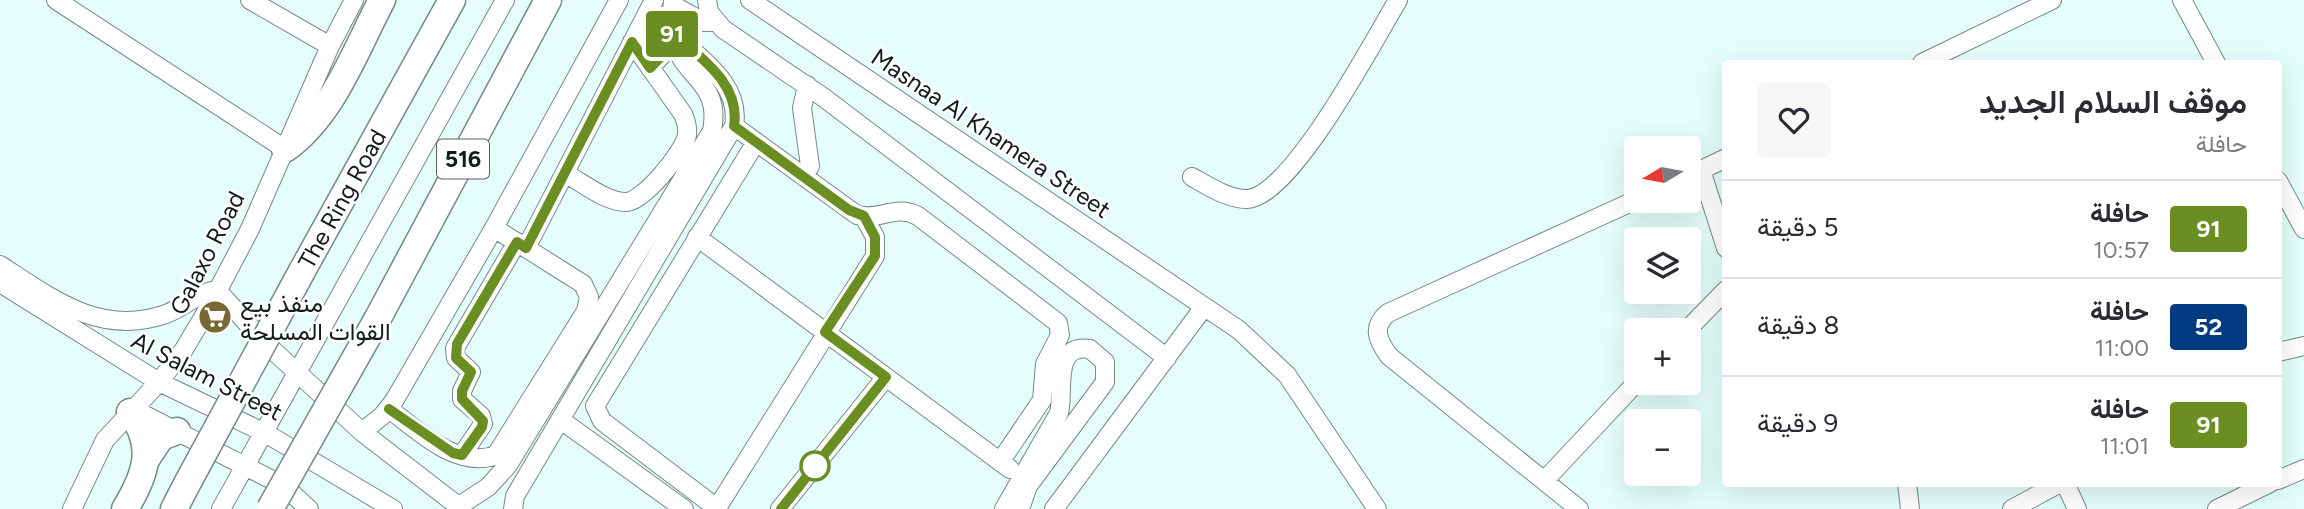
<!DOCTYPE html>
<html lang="ar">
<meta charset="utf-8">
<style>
:root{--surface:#fff;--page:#f7f7f7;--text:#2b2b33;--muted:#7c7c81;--line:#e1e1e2}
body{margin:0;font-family:Figtree,Vazirmatn,sans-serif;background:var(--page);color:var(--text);direction:rtl;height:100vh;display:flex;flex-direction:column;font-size:26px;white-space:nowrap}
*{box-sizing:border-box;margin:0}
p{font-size:23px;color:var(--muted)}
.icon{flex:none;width:38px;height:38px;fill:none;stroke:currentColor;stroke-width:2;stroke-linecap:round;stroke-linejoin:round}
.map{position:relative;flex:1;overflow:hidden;direction:ltr}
.panel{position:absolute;left:1722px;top:60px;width:560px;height:427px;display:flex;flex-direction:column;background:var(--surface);border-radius:7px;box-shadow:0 7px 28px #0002;direction:rtl}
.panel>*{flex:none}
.badge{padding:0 14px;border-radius:5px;font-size:24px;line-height:46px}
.needle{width:46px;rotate:260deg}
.fabs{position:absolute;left:1624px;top:136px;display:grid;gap:14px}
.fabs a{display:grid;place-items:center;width:77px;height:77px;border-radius:7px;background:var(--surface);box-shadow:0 7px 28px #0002;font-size:35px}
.map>.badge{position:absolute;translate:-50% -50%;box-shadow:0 0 0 4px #fff}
.round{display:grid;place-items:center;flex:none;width:74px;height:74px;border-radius:7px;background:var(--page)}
.head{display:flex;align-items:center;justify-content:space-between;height:119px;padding:0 35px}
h1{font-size:33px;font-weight:600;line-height:52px}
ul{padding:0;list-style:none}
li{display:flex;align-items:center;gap:21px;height:98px;padding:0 35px;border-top:2px solid var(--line)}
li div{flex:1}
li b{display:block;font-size:26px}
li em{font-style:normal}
li .badge{min-width:77px;font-weight:700;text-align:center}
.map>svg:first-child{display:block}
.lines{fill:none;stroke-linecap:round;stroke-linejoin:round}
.minor-casing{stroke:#738a87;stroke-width:20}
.highway-casing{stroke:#738a87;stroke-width:29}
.minor{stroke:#fff;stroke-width:18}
.highway{stroke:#fff;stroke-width:26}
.highway-bridge-casing{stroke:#738a87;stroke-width:29;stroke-linecap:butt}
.highway-bridge{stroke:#fff;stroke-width:26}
.line-casing{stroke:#fff;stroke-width:16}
.line{stroke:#6b8e23;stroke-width:10}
.stop-dot{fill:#fff;stroke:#6b8e23;stroke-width:3.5}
.labels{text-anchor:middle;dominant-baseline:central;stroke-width:5;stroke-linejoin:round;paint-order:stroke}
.shield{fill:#fff;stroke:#5a605f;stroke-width:2}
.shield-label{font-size:23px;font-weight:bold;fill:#131c1b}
.street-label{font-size:24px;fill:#131c1b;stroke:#fff}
.poi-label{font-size:24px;fill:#131c1b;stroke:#fff;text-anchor:start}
</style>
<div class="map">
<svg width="2304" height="509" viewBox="0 0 2304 509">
<rect width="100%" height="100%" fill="#e5fefb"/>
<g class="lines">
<defs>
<path id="minor" d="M56 0 285 149
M250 0 330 46
M707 0 709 12 723 29 823 97 1167 358
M750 0 1239 330 1287 375 1377 509
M2182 0 2216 63
M673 5 703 22H715
M1922 63 2052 0
M650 68 674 42
M734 126 857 215C879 221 896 204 918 216L1058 323 1060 335 1045 364 1042 400 1000 462
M1701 170 1726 248
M566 174C583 183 606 202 626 202 643 202 684 152 687 135 688 128 686 121 683 114L632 42
M1689 176 1726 158
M804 177 810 166 802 108 807 85
M1192 177C1208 186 1228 199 1247 199 1291 198 1375 38 1398 0
M2278 181 2304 229
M697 237 1010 469
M526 248 654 0
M0 265C51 298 99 336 163 315 183 309 196 293 217 290L265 343 362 432 462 509
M0 283 159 382 267 434 393 509
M1686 331 1726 290
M2278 352 2304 346
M133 409 284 486 309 509
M389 409C418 430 457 470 496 455L586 311 589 297 583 284 494 228
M561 420 684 509
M362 432 382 416 394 401 494 228 619 0
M462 455 483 424 481 416 462 399V391L471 372 456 358 455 348 517 242
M2278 480 2304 469
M1544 481 1636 383
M1907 483 1910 509
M2065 483 2077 509
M459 506 488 487 508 465 712 131C721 84 688 80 674 44 669 30 672 15 673 0
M717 508 875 256V237L864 217
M72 509 105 440 159 382 183 351 208 309 250 229 330 46 354 0
M221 509 505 0
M513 509 515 496 734 126C741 85 703 61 676 36
M718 509 602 421 595 406 756 142
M780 509 886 377
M1004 509 1059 413C1065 390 1051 344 1090 349L1105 362V382L1028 486 1020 509
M1054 509 1204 307
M1579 509 1389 356C1378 341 1371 327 1388 313L1636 200
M2012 509 2060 483
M2217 509 2270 483"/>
<path id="highway" d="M285 149C333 115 355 51 382 0
M302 271 452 0
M378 318 548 0
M147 458 161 437 177 431
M125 509C145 476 157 446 130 412
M174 509 188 482"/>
</defs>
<use href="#minor" class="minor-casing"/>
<use href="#highway" class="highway-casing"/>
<use href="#minor" class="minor"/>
<use href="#highway" class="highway"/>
<defs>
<path id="highway-bridge" d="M188 482 302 271
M270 509 378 318"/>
</defs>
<use href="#highway-bridge" class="highway-bridge-casing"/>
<use href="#highway-bridge" class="highway-bridge"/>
</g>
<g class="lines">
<defs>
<path id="line" d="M389 409 453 453 462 455 482 427 483 421 462 399V391L471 372 456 358 457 344 517 242 526 248 632 42 650 68 674 43 671 31C699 57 741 83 734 126L849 210 864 216 875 237V256L825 332 886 377 781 509"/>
</defs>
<use href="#line" class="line-casing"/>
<use href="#line" class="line"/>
</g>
<defs>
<symbol id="supermarket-disc" viewBox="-11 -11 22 22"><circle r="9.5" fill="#786835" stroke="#fff"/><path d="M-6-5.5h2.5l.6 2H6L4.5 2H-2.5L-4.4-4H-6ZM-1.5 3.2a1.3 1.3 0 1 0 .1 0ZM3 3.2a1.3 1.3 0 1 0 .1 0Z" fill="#fff"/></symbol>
</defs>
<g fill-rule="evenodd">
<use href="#supermarket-disc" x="196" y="298" width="38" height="38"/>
</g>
<circle class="stop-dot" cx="815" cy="466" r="14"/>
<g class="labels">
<rect class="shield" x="437" y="139.5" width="52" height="39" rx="5"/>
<g class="shield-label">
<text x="463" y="159">516</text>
</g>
<g class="street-label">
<text transform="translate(991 133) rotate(34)">Masnaa Al Khamera Street</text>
<text transform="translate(342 199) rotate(-61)">The Ring Road</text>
<text transform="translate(207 253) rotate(-63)">Galaxo Road</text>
<text transform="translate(207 376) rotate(27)">Al Salam Street</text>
</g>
<g class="poi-label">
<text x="240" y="303">منفذ بيع<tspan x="240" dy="28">القوات المسلحة</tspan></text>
</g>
</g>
</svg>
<div class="fabs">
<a><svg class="needle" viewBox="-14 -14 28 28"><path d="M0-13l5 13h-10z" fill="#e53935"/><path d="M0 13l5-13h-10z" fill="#7c7c81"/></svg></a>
<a><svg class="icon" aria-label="layers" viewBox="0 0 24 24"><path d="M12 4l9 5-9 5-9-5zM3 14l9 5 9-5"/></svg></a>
<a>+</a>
<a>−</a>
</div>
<b class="badge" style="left:672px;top:34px;background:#6b8e23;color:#fff">91</b>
<section class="panel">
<div class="head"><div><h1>موقف السلام الجديد</h1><p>حافلة</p></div><a class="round"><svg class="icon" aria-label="heart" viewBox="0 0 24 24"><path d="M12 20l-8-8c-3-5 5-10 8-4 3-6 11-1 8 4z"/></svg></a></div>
<ul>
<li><span class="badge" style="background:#6b8e23;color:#fff">91</span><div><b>حافلة</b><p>10:57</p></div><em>5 دقيقة</em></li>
<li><span class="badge" style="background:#003b80;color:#fff">52</span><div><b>حافلة</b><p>11:00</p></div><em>8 دقيقة</em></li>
<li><span class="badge" style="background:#6b8e23;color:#fff">91</span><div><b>حافلة</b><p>11:01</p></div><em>9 دقيقة</em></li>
</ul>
</section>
</div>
